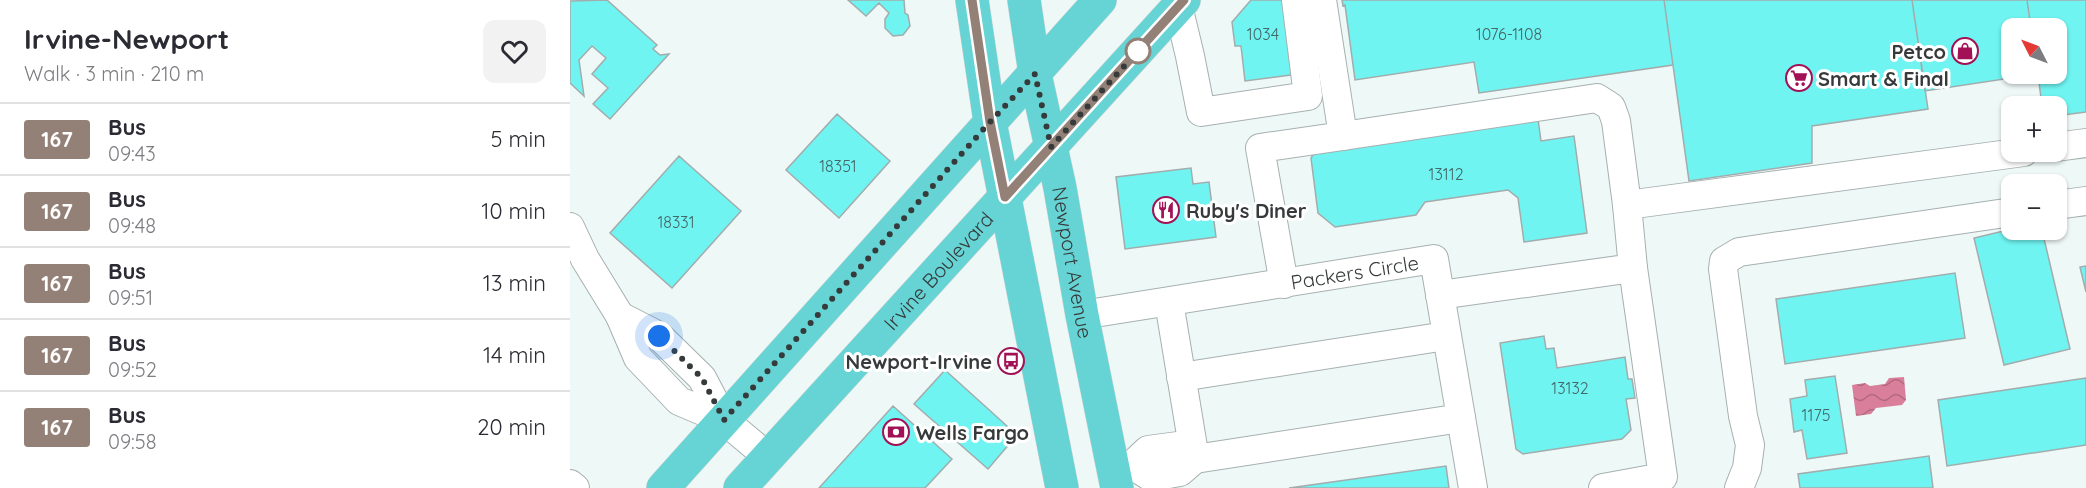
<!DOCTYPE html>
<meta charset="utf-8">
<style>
:root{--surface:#fff;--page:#f2f2f3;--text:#2b2b33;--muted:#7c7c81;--line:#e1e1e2}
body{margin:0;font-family:Quicksand,sans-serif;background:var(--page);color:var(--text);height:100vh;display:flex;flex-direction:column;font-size:22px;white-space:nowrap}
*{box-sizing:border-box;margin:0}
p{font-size:20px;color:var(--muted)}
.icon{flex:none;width:33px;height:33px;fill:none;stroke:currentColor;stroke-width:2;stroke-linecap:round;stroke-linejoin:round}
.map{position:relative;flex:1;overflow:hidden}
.panel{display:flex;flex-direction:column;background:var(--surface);width:570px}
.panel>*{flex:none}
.badge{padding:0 12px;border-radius:4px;font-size:21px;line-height:39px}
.needle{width:39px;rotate:312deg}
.fabs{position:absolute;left:1431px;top:18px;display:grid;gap:12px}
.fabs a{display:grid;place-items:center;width:66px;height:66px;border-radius:12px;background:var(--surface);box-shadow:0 2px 4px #0004;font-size:30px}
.you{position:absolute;width:30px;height:30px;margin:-15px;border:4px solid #fff;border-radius:50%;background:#1a73e8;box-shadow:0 0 0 9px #1a73e833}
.map>.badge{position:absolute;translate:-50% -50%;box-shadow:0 0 0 3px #fff}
.round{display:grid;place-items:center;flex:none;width:63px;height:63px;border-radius:12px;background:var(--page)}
.headline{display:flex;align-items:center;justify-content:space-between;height:102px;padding:0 24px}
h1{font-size:28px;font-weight:800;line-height:45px}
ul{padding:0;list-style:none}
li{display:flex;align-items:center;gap:18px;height:72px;padding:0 24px;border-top:2px solid var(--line)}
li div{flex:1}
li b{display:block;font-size:22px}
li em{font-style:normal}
li .badge{min-width:66px;font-weight:700;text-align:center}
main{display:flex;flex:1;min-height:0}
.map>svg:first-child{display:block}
.water{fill:url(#water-waves)}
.building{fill:#6ff4f2;stroke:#a3acac;stroke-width:1.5}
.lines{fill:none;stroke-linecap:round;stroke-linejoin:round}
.minor-casing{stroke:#a7b0b0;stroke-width:30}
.major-casing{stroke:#d3d4d4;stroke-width:34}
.minor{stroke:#fff;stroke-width:28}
.major{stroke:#66d4d4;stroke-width:33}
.line-casing{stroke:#fff;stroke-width:14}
.line{stroke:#938177;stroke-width:9}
.walk{stroke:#363a3a;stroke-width:6;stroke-dasharray:0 10.8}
.stop-dot{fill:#fff;stroke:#938177;stroke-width:3}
.labels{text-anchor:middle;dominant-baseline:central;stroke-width:6;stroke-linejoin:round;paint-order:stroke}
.number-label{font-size:16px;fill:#446868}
.poi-label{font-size:20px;font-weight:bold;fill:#363a3a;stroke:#fff;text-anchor:start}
.street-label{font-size:20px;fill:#363a3a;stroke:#fff}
</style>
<main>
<section class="panel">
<div class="headline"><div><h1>Irvine-Newport</h1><p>Walk · 3 min · 210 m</p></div><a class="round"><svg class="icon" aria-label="heart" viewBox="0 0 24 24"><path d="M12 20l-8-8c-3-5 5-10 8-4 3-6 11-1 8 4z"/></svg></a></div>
<ul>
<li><span class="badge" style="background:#938177;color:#fff">167</span><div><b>Bus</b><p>09:43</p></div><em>5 min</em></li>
<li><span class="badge" style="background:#938177;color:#fff">167</span><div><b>Bus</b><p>09:48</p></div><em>10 min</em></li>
<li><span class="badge" style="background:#938177;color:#fff">167</span><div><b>Bus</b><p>09:51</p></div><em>13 min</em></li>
<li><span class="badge" style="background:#938177;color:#fff">167</span><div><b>Bus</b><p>09:52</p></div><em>14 min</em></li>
<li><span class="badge" style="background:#938177;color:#fff">167</span><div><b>Bus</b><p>09:58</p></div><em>20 min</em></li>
</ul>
</section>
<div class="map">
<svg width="1516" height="488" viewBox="0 0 1516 488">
<defs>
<pattern id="water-waves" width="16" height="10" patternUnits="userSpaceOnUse" patternTransform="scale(1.5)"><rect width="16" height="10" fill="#da7f9b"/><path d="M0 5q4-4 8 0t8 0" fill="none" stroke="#b2697f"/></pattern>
</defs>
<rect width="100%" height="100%" fill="#eef8f7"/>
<path class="water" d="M1334 377 1336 400 1332 405 1306 408 1301 414 1286 416 1282 385 1295 383 1300 386 1315 384 1319 378Z"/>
<path class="building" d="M37 0 87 45 83 49 90 55 99 54 40 119 23 104 38 88 22 74 36 58 22 46 9 60 14 96 0 83V1Z
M278 0H334L335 13 338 15 340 26 333 35 323 36 315 28V19L319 13 309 3 296 16Z
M681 0H719L728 74 675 81 671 46H665L662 22Z
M772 0H1094L1103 65 909 93 904 62 785 80 775 5 773 6Z
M1094 0H1342L1358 109 1242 126V163L1119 181Z
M1342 0H1457L1461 28H1442V74H1468L1355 91Z
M1457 0H1516V112L1486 116V106H1472L1468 74H1486V28H1461Z
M267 114 320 161 269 218 216 170Z
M968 119 971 141 1004 136 1017 233 954 242 948 198 938 190 855 202 846 215 765 227 748 213 741 158 746 150Z
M109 156 171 211 102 288 40 233Z
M621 168 623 184 639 182 646 237 555 249 546 177Z
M1442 229 1472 230 1500 349 1434 365 1404 238Z
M1516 266V292L1510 267Z
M1385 273 1395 338 1215 364 1206 299Z
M974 336 976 349 984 348 987 368 1055 357 1058 379H1062L1065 398 1056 399 1061 430 1052 439 953 454 946 449 930 343Z
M375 370 447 435 418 469 344 404Z
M1265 376 1277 453 1237 459 1232 430 1224 432 1220 399 1237 396 1235 380Z
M1516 378V445L1377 466 1368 400Z
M323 406 382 459 355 488H249Z
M1359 456 1363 488H1230L1228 474Z
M876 466 879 488H719Z"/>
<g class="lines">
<defs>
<g id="minor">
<path d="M752 0 773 136 1027 98 1041 107 1046 121 1057 205 1454 152"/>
<path d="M608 6 620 56 631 112 738 96 726 0"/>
<path d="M1486 147 1516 143"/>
<path d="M1486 205 1516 201"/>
<path d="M0 227 15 259 50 316 68 358 109 401 154 420 198 457"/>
<path d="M714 284 690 148 773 136"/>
<path d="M870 295 1063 268 1057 205"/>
<path d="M599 302 625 459 891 418"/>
<path id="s1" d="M512 315 864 259 903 488"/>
<path d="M50 316 89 336 132 378 154 420"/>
<path d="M611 377 876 336"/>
<path d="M542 465H562L581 477 610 472 625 459 608 446 578 450 562 465"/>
<path d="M0 484 5 488"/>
<path d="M1033 488 1093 477 1063 268"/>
<path d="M1169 488 1177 468 1180 445 1173 416 1153 269 1154 261 1169 252 1442 212"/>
</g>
<g id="major">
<path d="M402 0 420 122 492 488"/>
<path id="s2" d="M454 0 465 74 490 188 512 315 547 488"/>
<path d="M93 488 530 0"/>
<path id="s3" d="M170 488 614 0"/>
</g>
</defs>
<use href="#minor" class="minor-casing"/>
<use href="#major" class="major-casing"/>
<use href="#minor" class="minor"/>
<use href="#major" class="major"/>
</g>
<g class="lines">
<defs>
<path id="line" d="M402 0 420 122 435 197 614 0"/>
</defs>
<use href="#line" class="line-casing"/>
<use href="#line" class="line"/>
<path class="walk" d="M89 336 132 378 154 420 420 122 465 74 481 147 568 51"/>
</g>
<defs>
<symbol id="shop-ring" viewBox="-11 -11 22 22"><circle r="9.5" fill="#fff" stroke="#a21155" stroke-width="1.5"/><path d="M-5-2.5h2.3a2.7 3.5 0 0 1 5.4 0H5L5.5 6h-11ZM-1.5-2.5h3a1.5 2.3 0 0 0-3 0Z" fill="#a21155"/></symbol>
<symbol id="supermarket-ring" viewBox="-11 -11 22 22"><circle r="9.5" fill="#fff" stroke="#a21155" stroke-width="1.5"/><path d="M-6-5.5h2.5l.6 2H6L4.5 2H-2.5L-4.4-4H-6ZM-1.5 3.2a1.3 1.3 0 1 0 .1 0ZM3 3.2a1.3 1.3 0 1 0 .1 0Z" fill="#a21155"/></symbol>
<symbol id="restaurant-ring" viewBox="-11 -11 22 22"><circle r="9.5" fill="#fff" stroke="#a21155" stroke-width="1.5"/><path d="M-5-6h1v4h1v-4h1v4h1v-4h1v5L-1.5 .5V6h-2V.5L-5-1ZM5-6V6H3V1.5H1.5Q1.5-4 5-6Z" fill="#a21155"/></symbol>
<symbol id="bus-ring" viewBox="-11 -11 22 22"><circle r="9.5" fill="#fff" stroke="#a21155" stroke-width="1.5"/><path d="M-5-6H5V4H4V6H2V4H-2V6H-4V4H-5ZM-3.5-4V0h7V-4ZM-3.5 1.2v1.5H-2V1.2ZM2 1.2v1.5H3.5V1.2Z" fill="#a21155"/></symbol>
<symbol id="bank-ring" viewBox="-11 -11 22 22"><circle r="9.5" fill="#fff" stroke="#a21155" stroke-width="1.5"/><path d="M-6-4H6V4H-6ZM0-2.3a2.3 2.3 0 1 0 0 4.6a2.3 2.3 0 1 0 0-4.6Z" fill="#a21155"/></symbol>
</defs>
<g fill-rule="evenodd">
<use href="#shop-ring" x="1380" y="36" width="30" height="30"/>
<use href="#supermarket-ring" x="1214" y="63" width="30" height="30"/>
<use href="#restaurant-ring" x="581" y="195" width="30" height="30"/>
<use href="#bus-ring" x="426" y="346" width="30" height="30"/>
<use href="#bank-ring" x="311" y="417" width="30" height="30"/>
</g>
<circle class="stop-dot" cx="568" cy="51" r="12"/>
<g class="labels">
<g class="number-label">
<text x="693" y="34">1034</text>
<text x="939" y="34">1076-1108</text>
<text x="268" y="166">18351</text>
<text x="876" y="174">13112</text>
<text x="106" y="222">18331</text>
<text x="1000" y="388">13132</text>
<text x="1246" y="415">1175</text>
</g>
<g class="poi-label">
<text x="1376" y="51" text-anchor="end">Petco</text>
<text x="1248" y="78">Smart &amp; Final</text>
<text x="616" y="210">Ruby's Diner</text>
<text x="422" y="361" text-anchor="end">Newport-Irvine</text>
<text x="346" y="432">Wells Fargo</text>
</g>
<g class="street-label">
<text stroke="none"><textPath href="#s2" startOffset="267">Newport Avenue</textPath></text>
<text stroke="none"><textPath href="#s3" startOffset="294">Irvine Boulevard</textPath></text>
<text stroke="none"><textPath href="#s1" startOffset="276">Packers Circle</textPath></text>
</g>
</g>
</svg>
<div class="fabs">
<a><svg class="needle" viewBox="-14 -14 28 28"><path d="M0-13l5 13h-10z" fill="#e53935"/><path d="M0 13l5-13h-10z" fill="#7c7c81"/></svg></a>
<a>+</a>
<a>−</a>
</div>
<div class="you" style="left:89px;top:336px"></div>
</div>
</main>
